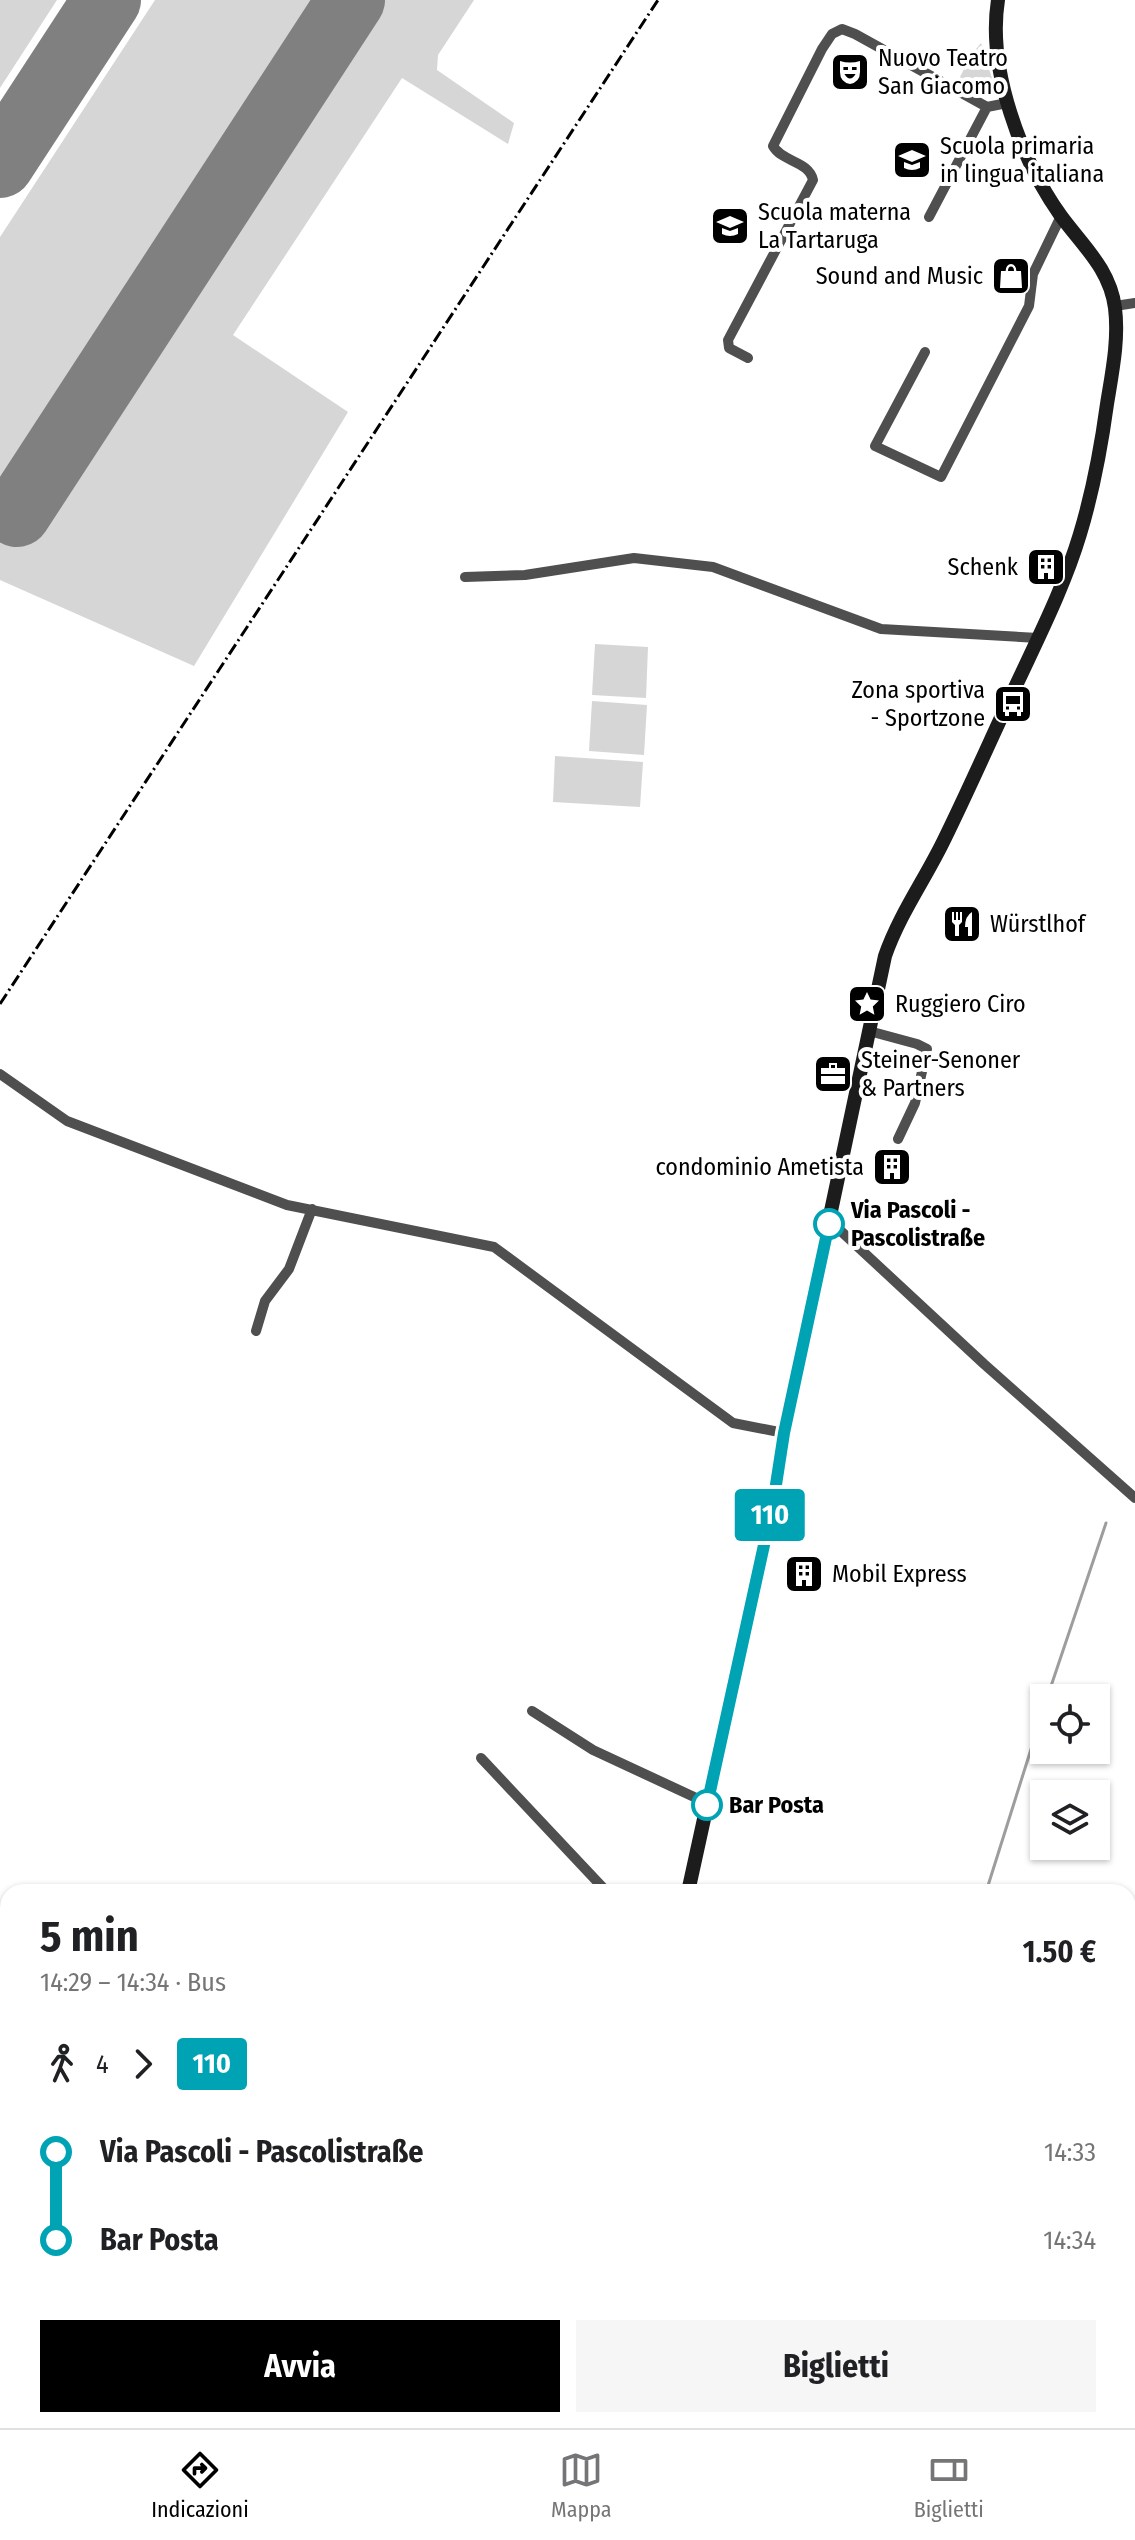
<!DOCTYPE html>
<html lang="it">
<meta charset="utf-8">
<style>
:root{--surface:#fff;--page:#f6f6f6;--text:#202124;--muted:#757577;--line:#e0e0e0;--accent:#000}
body{margin:0;font-family:"Fira Sans Condensed",sans-serif;background:var(--page);color:var(--text);height:100vh;display:flex;flex-direction:column;font-size:30px;white-space:nowrap}
*{box-sizing:border-box;margin:0}
p{font-size:26px;color:var(--muted)}
.icon{flex:none;width:44px;height:44px;fill:none;stroke:currentColor;stroke-width:2;stroke-linecap:round;stroke-linejoin:round}
.map{position:relative;flex:1;overflow:hidden}
.sheet{position:absolute;left:0px;top:1884px;width:1136px;height:544px;display:flex;flex-direction:column;background:var(--surface);border-radius:24px 24px 0 0;box-shadow:0 2px 6px #0004}
.sheet>*{flex:none}
.badge{padding:0 16px;border-radius:6px;font-size:28px;line-height:52px}
.buttons{position:absolute;left:1030px;top:1684px;display:grid;gap:16px}
.buttons a{display:grid;place-items:center;width:80px;height:80px;border-radius:0px;background:var(--surface);box-shadow:0 2px 6px #0004;font-size:40px}
.map>.badge{position:absolute;translate:-50% -50%;box-shadow:0 0 0 4px #fff}
.legs{display:flex;align-items:center;gap:12px;height:88px;padding:0 40px;font-size:26px}
.legs p{margin-inline-start:auto}
.overview{display:flex;align-items:center;justify-content:space-between;height:136px;padding:0 40px}
h1{font-size:44px;font-weight:700;line-height:60px}
.primary-button{display:flex;gap:16px;margin-top:auto;padding:16px 40px}
.primary-button a{flex:1;height:92px;border-radius:0px;background:var(--accent);color:#fff;font-size:32px;font-weight:700;line-height:92px;text-align:center}
.primary-button a+a{background:var(--page);color:var(--text)}
ul{padding:0 40px;list-style:none}
li{display:flex;align-items:center;gap:28px;height:88px;font-size:30px}
li i{display:grid;place-items:center;width:12px;height:100%;margin:0 10px;background:currentColor}
li i::after{content:'';width:20px;height:20px;margin:-10px;border:6px solid;border-radius:50%;background:var(--surface)}
li p{margin-inline-start:auto}
li:first-child i{background:linear-gradient(#0000 50%,currentColor 0)}
li:last-child i{background:linear-gradient(currentColor 50%,#0000 0)}
.tabs{display:flex;justify-content:space-around;align-items:center;height:112px;border-top:2px solid var(--line);background:var(--surface);font-size:22px;color:var(--muted)}
.tabs a{display:grid;justify-items:center;gap:4px}
.tabs .current{color:var(--accent)}
.map>svg:first-child{display:block}
.green{fill:#d6d6d6}
.lines{fill:none;stroke-linecap:round;stroke-linejoin:round}
.stream{stroke:#9d9d9d;stroke-width:3}
.runway{stroke:#808080;stroke-width:68}
.street{stroke:#4f4f4f;stroke-width:10}
.secondary{stroke:#1c1c1c;stroke-width:14}
.rail{stroke:#000;stroke-width:3;stroke-dasharray:12 4 2 4;stroke-linecap:butt}
.line-1-casing{stroke:#fff;stroke-width:18}
.line-1{stroke:#00a3b4;stroke-width:12}
.stop-1-dot{fill:#fff;stroke:#00a3b4;stroke-width:4}
.labels{text-anchor:middle;dominant-baseline:central;stroke-width:8;stroke-linejoin:round;paint-order:stroke}
.poi-label{font-size:24px;fill:#000;stroke:#fff;text-anchor:start}
.stop-label{font-size:24px;font-weight:bold;fill:#000;stroke:#fff;text-anchor:start}
</style>
<div class="map">
<svg width="1135" height="2428" viewBox="0 0 1135 2428">
<rect width="100%" height="100%" fill="#fff"/>
<path class="green" d="M0 0H57L0 88Z
M155 0H474L438 55 437 70 514 123 508 144 402 78 233 335 348 412 194 666 0 580V237Z
M981 43 994 85 984 95 958 81 971 55Z
M595 644 648 647 646 698 592 695Z
M592 701 647 705 644 755 589 751Z
M555 756 643 762 640 807 553 802Z"/>
<g class="lines">
<path class="stream" d="M1047 1698 1106 1523
M986 1892 1044 1708
M176 2428 177 2420"/>
<path class="runway" d="M0 164 107 0
M17 513 351 0"/>
<path class="street" d="M929 217 987 107
M1115 306 1135 303
M925 352 875 446 941 477 1029 306 1033 274 1061 216
M748 358 729 348 728 340 813 180C809 161 782 162 773 146L822 49 832 34 842 29 855 34 987 107 1007 103
M465 577 525 575 634 558 713 567 881 629 1038 638
M869 1031 917 1044 927 1049 915 1103 898 1139
M0 1074 67 1121 287 1205 494 1247 733 1423 784 1433
M830 1221 984 1364 1135 1498
M256 1331 265 1301 289 1269 312 1209
M532 1711 593 1750 707 1803
M481 1758 607 1892
M0 2294 8 2296
M1128 2325 1135 2327
M1128 2406 1135 2390
M550 2420 564 2426 590 2425
M914 2420 929 2428
M166 2428 167 2420
M747 2428 751 2420
M1026 2428 1029 2420
M1118 2428 1122 2420"/>
<path class="secondary" d="M688 1892 773 1504 784 1433 885 956C900 913 926 878 945 838 971 785 994 732 1019 679 1041 632 1065 584 1080 534 1093 491 1101 448 1107 404 1112 373 1119 340 1115 308 1110 269 1083 246 1061 216 1021 160 987 69 998 0
M590 2420 591 2428"/>
<path class="rail" d="M0 1004 658 0"/>
</g>
<g class="lines">
<defs>
<path id="line-1" d="M707 1805 773 1504 784 1433 829 1224"/>
</defs>
<use href="#line-1" class="line-1-casing"/>
<use href="#line-1" class="line-1"/>
</g>
<defs>
<symbol id="theatre-square" viewBox="-11 -11 22 22"><rect x="-9" y="-9" width="18" height="18" rx="4" fill="#000" stroke="#fff"/><path d="M-5-5.5Q0-4 5-5.5V0Q5 5 0 6Q-5 5-5 0ZM-3.3-2.5H-1v1.5H-3.3ZM1-2.5H3.3v1.5H1ZM-2.8 1Q0 5.5 2.8 1Z" fill="#fff"/></symbol>
<symbol id="school-square" viewBox="-11 -11 22 22"><rect x="-9" y="-9" width="18" height="18" rx="4" fill="#000" stroke="#fff"/><path d="M0-5L7-2L0 1L-7-2ZM-4 1L0 2.5L4 1V4Q0 6-4 4Z" fill="#fff"/></symbol>
<symbol id="shop-square" viewBox="-11 -11 22 22"><rect x="-9" y="-9" width="18" height="18" rx="4" fill="#000" stroke="#fff"/><path d="M-5-2.5h2.3a2.7 3.5 0 0 1 5.4 0H5L5.5 6h-11ZM-1.5-2.5h3a1.5 2.3 0 0 0-3 0Z" fill="#fff"/></symbol>
<symbol id="building-square" viewBox="-11 -11 22 22"><rect x="-9" y="-9" width="18" height="18" rx="4" fill="#000" stroke="#fff"/><path d="M-4-6H4V6H1V3H-1V6H-4ZM-2.5-4.3h1.7v1.8h-1.7ZM.8-4.3h1.7v1.8H.8ZM-2.5-1h1.7V.8h-1.7ZM.8-1h1.7V.8H.8Z" fill="#fff"/></symbol>
<symbol id="bus-square" viewBox="-11 -11 22 22"><rect x="-9" y="-9" width="18" height="18" rx="4" fill="#000" stroke="#fff"/><path d="M-5-6H5V4H4V6H2V4H-2V6H-4V4H-5ZM-3.5-4V0h7V-4ZM-3.5 1.2v1.5H-2V1.2ZM2 1.2v1.5H3.5V1.2Z" fill="#fff"/></symbol>
<symbol id="restaurant-square" viewBox="-11 -11 22 22"><rect x="-9" y="-9" width="18" height="18" rx="4" fill="#000" stroke="#fff"/><path d="M-5-6h1v4h1v-4h1v4h1v-4h1v5L-1.5 .5V6h-2V.5L-5-1ZM5-6V6H3V1.5H1.5Q1.5-4 5-6Z" fill="#fff"/></symbol>
<symbol id="sight-square" viewBox="-11 -11 22 22"><rect x="-9" y="-9" width="18" height="18" rx="4" fill="#000" stroke="#fff"/><path d="M0-6L1.8-2.2L6-1.7L2.9 1.2L3.7 5.4L0 3.3L-3.7 5.4L-2.9 1.2L-6-1.7L-1.8-2.2Z" fill="#fff"/></symbol>
<symbol id="office-square" viewBox="-11 -11 22 22"><rect x="-9" y="-9" width="18" height="18" rx="4" fill="#000" stroke="#fff"/><path d="M-6-3h4V-5.5h4V-3h4V5H-6ZM-1-4.5V-3h2v-1.5ZM-6 0V1H6V0Z" fill="#fff"/></symbol>
</defs>
<g fill-rule="evenodd">
<use href="#theatre-square" x="828" y="50" width="44" height="44"/>
<use href="#school-square" x="890" y="138" width="44" height="44"/>
<use href="#school-square" x="708" y="204" width="44" height="44"/>
<use href="#shop-square" x="989" y="254" width="44" height="44"/>
<use href="#building-square" x="1024" y="545" width="44" height="44"/>
<use href="#bus-square" x="991" y="682" width="44" height="44"/>
<use href="#restaurant-square" x="940" y="902" width="44" height="44"/>
<use href="#sight-square" x="845" y="982" width="44" height="44"/>
<use href="#office-square" x="811" y="1052" width="44" height="44"/>
<use href="#building-square" x="870" y="1145" width="44" height="44"/>
<use href="#building-square" x="782" y="1552" width="44" height="44"/>
</g>
<g class="stop-1-dot">
<circle cx="829" cy="1224" r="14"/>
<circle cx="707" cy="1805" r="14"/>
</g>
<g class="labels">
<g class="poi-label">
<text x="878" y="58">Nuovo Teatro<tspan x="878" dy="28">San Giacomo</tspan></text>
<text x="940" y="146">Scuola primaria<tspan x="940" dy="28">in lingua italiana</tspan></text>
<text x="758" y="212">Scuola materna<tspan x="758" dy="28">La Tartaruga</tspan></text>
<text x="983" y="276" text-anchor="end">Sound and Music</text>
<text x="1018" y="567" text-anchor="end">Schenk</text>
<text x="985" y="690" text-anchor="end">Zona sportiva<tspan x="985" dy="28">- Sportzone</tspan></text>
<text x="990" y="924">Würstlhof</text>
<text x="895" y="1004">Ruggiero Ciro</text>
<text x="861" y="1060">Steiner-Senoner<tspan x="861" dy="28">&amp; Partners</tspan></text>
<text x="864" y="1167" text-anchor="end">condominio Ametista</text>
<text x="832" y="1574">Mobil Express</text>
</g>
<g class="stop-label">
<text x="851" y="1210">Via Pascoli -<tspan x="851" dy="28">Pascolistraße</tspan></text>
<text x="729" y="1805">Bar Posta</text>
</g>
</g>
</svg>
<div class="buttons">
<a><svg class="icon" aria-label="locate" viewBox="0 0 24 24"><circle cx="12" cy="12" r="6"/><path d="M12 2v4M12 18v4M2 12h4M18 12h4"/></svg></a>
<a><svg class="icon" aria-label="layers" viewBox="0 0 24 24"><path d="M12 4l9 5-9 5-9-5zM3 14l9 5 9-5"/></svg></a>
</div>
<b class="badge" style="left:770px;top:1515px;background:#00a3b4;color:#fff">110</b>
<section class="sheet">
<div class="overview"><div><h1>5 min</h1><p>14:29 – 14:34 · Bus</p></div><b>1.50 €</b></div>
<div class="legs"><svg class="icon" aria-label="walk" viewBox="0 0 24 24"><circle cx="13" cy="4" r="2"/><path d="M13 8l-2 6 4 7M11 14l-3 7M7 12l3-4h3l4 4"/></svg>4<svg class="icon" aria-label="forward" viewBox="0 0 24 24"><path d="M9 5l7 7-7 7"/></svg><b class="badge" style="background:#00a3b4;color:#fff">110</b></div>
<ul>
<li><i style="color:#00a3b4"></i><b>Via Pascoli - Pascolistraße</b><p>14:33</p></li>
<li><i style="color:#00a3b4"></i><b>Bar Posta</b><p>14:34</p></li>
</ul>
<div class="primary-button"><a>Avvia</a><a>Biglietti</a></div>
</section>
</div>
<nav class="tabs">
<a class="current"><svg class="icon" aria-label="directions" viewBox="0 0 24 24"><path d="M12 3l9 9-9 9-9-9zM9 14v-3h6M13 9l2 2-2 2"/></svg>Indicazioni</a>
<a><svg class="icon" aria-label="map" viewBox="0 0 24 24"><path d="M3 6l6-2 6 2 6-2v14l-6 2-6-2-6 2zM9 4v14M15 6v14"/></svg>Mappa</a>
<a><svg class="icon" aria-label="tickets" viewBox="0 0 24 24"><path d="M3 7h18v10H3zM15 7v10"/></svg>Biglietti</a>
</nav>
